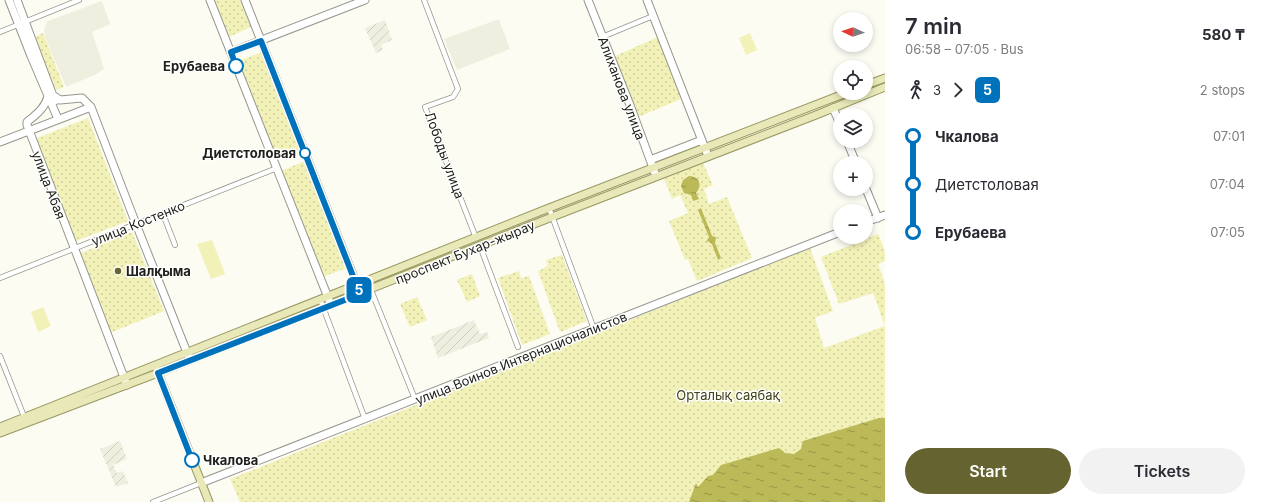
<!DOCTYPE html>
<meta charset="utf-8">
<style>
:root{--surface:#fff;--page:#f2f2f3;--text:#2b2b33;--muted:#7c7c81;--accent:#656430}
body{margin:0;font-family:Inter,sans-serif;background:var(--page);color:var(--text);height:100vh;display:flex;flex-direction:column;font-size:15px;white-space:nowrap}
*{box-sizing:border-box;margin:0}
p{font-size:13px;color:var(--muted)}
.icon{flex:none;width:22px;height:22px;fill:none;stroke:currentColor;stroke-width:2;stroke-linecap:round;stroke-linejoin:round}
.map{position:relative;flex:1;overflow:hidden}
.panel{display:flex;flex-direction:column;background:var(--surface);width:380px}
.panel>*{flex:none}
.badge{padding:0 8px;border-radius:6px;font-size:14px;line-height:26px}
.needle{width:26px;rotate:273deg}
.fabs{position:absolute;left:833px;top:12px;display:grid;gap:8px}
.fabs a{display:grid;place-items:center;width:40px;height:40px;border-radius:50%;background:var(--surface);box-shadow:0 2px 6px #0003;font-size:20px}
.map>.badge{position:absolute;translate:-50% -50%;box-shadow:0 0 0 2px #fff}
.legs{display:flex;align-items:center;gap:6px;height:44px;padding:0 20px;font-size:13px}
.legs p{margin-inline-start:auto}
.head{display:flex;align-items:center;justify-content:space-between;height:68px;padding:0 20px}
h1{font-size:22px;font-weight:600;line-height:30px}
.primary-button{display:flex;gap:8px;margin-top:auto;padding:8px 20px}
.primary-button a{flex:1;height:46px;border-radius:24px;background:var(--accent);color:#fff;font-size:16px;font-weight:600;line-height:46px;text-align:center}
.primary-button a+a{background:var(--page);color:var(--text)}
ul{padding:0 20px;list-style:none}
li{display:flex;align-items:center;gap:14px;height:48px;font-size:15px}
li i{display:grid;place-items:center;width:6px;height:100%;margin:0 5px;background:currentColor}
li i::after{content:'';width:10px;height:10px;margin:-5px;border:3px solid;border-radius:50%;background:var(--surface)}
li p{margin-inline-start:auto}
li:first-child i{background:linear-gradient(#0000 50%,currentColor 0)}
li:last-child i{background:linear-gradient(currentColor 50%,#0000 0)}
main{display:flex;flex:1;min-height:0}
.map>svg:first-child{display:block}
.built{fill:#efefe0}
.industrial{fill:url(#industrial-furrows)}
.park{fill:url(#park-dots)}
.pitch{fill:#f2f1b8}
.water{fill:url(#water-ripples)}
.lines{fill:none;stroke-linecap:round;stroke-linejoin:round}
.street-casing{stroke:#96968f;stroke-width:6}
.secondary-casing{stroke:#96968f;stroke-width:9}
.primary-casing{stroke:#989863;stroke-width:9}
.street{stroke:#fff;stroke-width:4.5}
.secondary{stroke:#fff;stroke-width:7}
.primary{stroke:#e8e8b8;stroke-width:7}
.line-1-casing{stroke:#fff;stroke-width:9}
.line-1{stroke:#0072bc;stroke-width:6}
.stop-1-dot{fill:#fff;stroke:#0072bc;stroke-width:2}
.poi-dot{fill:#656430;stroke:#fffffe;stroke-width:1.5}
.labels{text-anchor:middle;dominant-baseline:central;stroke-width:3;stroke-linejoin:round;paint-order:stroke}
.stop-label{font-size:13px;font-weight:bold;fill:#20201d;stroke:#fffffe;text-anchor:end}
.street-label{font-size:13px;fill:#20201d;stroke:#fffffe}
.poi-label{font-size:13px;font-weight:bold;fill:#20201d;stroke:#fffffe;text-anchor:start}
.park-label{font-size:13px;fill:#434119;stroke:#fffffe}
</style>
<main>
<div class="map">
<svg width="885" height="502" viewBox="0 0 885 502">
<defs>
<pattern id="industrial-furrows" width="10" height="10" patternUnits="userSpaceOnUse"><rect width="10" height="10" fill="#efefe0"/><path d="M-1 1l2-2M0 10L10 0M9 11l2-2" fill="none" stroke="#cdcdc0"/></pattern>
<pattern id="park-dots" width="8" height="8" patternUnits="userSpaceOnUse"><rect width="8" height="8" fill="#f2f1b8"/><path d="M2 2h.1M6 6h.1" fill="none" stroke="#cfce9e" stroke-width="1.8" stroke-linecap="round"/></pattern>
<pattern id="water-ripples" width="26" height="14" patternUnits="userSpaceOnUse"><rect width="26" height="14" fill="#bbb958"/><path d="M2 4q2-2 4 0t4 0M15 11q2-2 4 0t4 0" fill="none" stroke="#989648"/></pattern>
</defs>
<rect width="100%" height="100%" fill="#fcfcf3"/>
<path class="built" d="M102 1 110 24 92 32 104 69 95 75 66 87 45 37 44 31 46 24 48 21Z
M499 19 510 49 457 70 444 39Z"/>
<path class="industrial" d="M385 20 392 40 381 45 383 50 376 53 365 28Z
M474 320 480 334 487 332 489 338 438 358 431 337Z
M120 441 127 459 113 465 117 473 123 471 128 483 116 487 100 449Z"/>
<path class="park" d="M214 0H240L251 27 229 37Z
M43 33 64 87 56 90 35 37Z
M658 37 681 99 638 117 613 57Z
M262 52 300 150 277 159 239 61Z
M88 118 128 221 76 241 35 139Z
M305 161 347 268 322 277 281 171Z
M703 163 713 185 704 189 709 204 727 197 752 258 697 281 688 259 685 260 669 221 688 213 680 195 672 199 664 179Z
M132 232 164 311 110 333 79 254Z
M878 234 885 251V261L878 264 885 283V502H240L230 479 810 248 833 311 815 318 824 348 885 326 873 293 839 304 821 257Z
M562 255 587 321 560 332 538 271 548 266 546 260Z
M519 271 521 278 529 276 550 334 522 345 498 278Z
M472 274 480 296 467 302 457 280Z
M417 297 427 320 410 327 400 304Z"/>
<path class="pitch" d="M750 33 757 50 746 55 739 38Z
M212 240 225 274 211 279 197 244Z
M43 307 51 326 38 332 31 312Z"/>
<path class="water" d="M689 176C699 176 703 185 696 193L699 199 693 201 691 195 684 193 681 186 683 180Z
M701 208 712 236 718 238H716L715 243 721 258 718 260 712 244 708 241 706 242 709 237 698 210Z
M879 418H885V502H689L696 483 698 487 708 476 713 475 721 465 779 448 785 453 794 454 801 449 803 441Z"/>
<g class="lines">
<defs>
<path id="street" d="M424 0 458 89 453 97 425 107 476 238
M0 32 79 0
M602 37 653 16
M549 208 594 329
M163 214 175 245
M480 246 518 347
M0 278 277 168
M371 290 415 399
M320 299 365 419
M0 356 25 419
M153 502 201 483"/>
<path id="secondary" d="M9 0 31 56 58 119
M17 0 55 101
M210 0 331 305
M245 0 360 293
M588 0 630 105 656 176
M647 0 708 156
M231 52 365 0
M48 96C45 108 37 114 27 122V125L127 385
M54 96 60 100 82 98 91 107 136 224 190 360
M833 108 840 124
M847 141 856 163
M0 142 91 107
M650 160 702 140
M866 189 878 218
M866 222 885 215
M201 483 840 232"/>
<path id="primary" d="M866 85 885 78
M157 370 209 502
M0 427 549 208 846 93
M0 433 158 373 552 217 816 115 885 87"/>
</defs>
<use href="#street" class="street-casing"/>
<use href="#secondary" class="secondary-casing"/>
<use href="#primary" class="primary-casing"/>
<use href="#street" class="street"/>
<use href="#secondary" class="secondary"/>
<use href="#primary" class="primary"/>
</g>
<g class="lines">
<defs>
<path id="line-1" d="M192 460 158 373 360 294 261 41 231 52 236 66"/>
</defs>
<use href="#line-1" class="line-1-casing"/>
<use href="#line-1" class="line-1"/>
</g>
<g class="stop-1-dot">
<circle cx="236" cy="66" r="7"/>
<circle cx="305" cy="153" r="5"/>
<circle cx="192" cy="460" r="7"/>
</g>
<circle class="poi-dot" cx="118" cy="271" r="4"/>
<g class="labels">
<g class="stop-label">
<text x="225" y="66">Ерубаева</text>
<text x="296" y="153">Диетстоловая</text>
<text x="203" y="460" text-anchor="start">Чкалова</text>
</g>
<g class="street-label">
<text transform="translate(622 88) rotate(69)">Алиханова улица</text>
<text transform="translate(445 155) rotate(70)">Лободы улица</text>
<text transform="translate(49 185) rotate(69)">улица Абая</text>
<text transform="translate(138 223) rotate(-22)">улица Костенко</text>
<text transform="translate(465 252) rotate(-22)">проспект Бухар-жырау</text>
<text transform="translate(521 358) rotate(-22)">улица Воинов Интернационалистов</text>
</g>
<g class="poi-label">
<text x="126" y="271">Шалқыма</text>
</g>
<g class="park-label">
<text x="728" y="395">Орталық саябақ</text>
</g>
</g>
</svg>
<div class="fabs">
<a><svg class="needle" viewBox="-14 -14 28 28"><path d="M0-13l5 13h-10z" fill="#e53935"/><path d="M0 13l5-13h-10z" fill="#7c7c81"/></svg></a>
<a><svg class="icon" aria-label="locate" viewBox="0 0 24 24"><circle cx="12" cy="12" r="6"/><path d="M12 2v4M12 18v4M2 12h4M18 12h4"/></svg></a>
<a><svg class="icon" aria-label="layers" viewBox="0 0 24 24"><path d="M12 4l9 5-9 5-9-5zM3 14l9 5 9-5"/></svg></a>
<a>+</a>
<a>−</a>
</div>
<b class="badge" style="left:359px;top:290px;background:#0072bc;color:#fff">5</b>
</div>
<section class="panel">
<div class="head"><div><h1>7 min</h1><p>06:58 – 07:05 · Bus</p></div><b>580 ₸</b></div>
<div class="legs"><svg class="icon" aria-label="walk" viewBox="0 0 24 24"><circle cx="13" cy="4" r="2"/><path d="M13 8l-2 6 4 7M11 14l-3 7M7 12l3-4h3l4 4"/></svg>3<svg class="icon" aria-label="forward" viewBox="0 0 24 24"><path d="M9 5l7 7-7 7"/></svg><b class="badge" style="background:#0072bc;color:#fff">5</b><p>2 stops</p></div>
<ul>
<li><i style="color:#0072bc"></i><b>Чкалова</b><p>07:01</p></li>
<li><i style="color:#0072bc"></i><span>Диетстоловая</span><p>07:04</p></li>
<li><i style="color:#0072bc"></i><b>Ерубаева</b><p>07:05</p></li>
</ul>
<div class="primary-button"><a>Start</a><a>Tickets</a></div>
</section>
</main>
